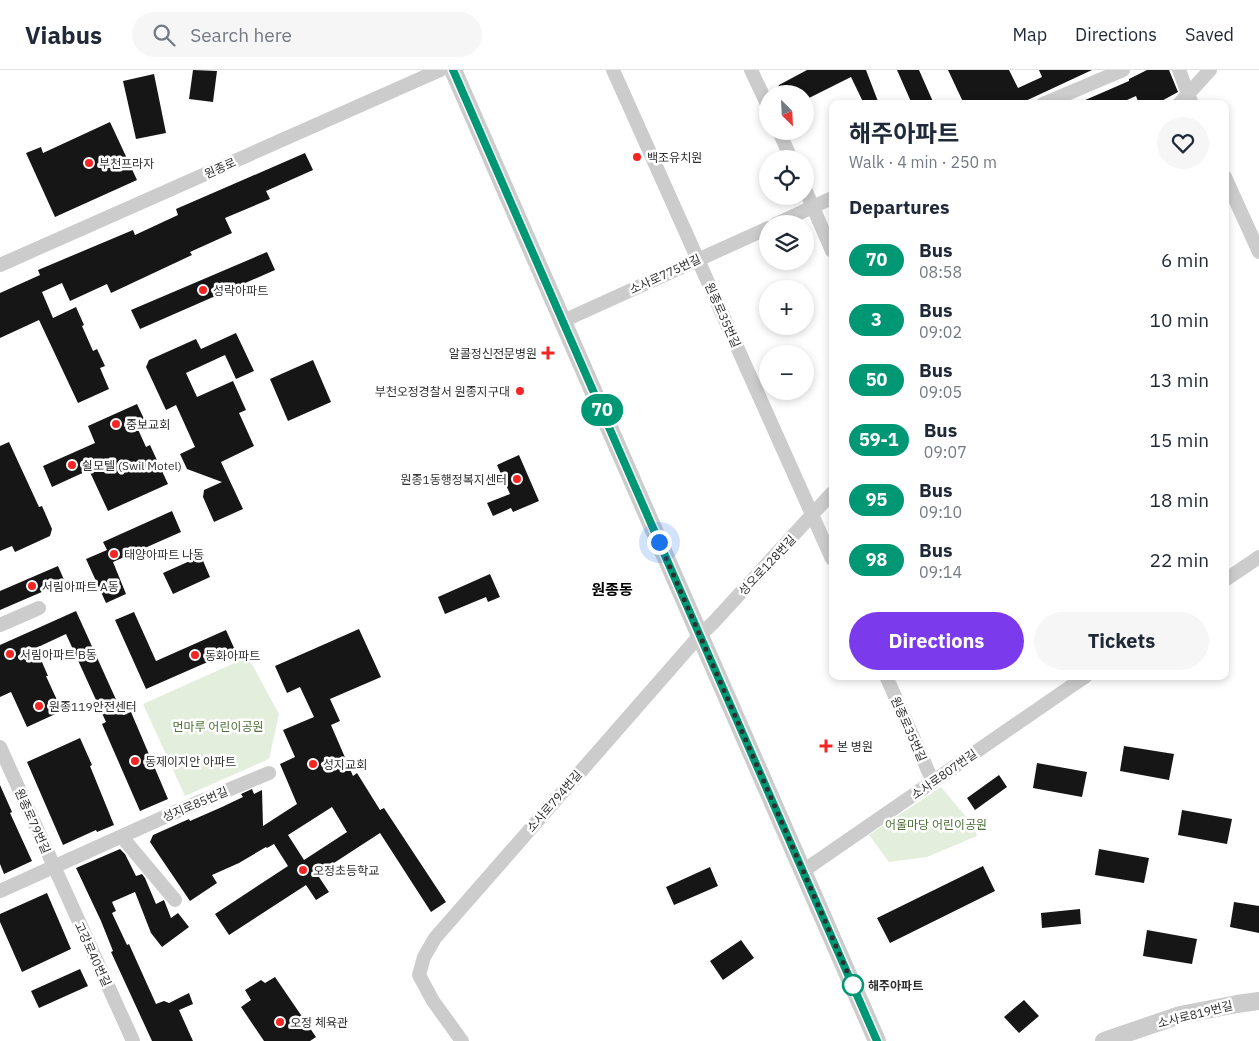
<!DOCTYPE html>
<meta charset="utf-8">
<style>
:root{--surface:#fff;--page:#f6f6f7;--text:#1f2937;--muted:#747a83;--line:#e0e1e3;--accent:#7c3aed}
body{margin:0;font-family:"IBM Plex Sans","Noto Sans KR",sans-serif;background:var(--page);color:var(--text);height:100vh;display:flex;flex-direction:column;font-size:19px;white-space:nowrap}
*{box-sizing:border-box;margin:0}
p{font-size:16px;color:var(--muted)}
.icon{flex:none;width:28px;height:28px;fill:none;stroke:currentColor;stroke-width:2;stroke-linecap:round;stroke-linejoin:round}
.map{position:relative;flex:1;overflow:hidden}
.side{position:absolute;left:829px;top:30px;width:400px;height:580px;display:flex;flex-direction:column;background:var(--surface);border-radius:10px;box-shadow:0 2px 8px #0003}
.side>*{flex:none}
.badge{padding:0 10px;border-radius:16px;font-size:18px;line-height:32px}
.needle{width:32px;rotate:156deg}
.fabs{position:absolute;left:759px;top:15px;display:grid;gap:10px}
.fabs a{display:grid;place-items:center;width:55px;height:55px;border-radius:50%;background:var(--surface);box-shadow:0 2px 8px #0003;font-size:25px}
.you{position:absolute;width:25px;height:25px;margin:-12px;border:4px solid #fff;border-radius:50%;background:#1a73e8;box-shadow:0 0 0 8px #1a73e833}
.map>.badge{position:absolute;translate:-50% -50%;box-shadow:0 0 0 2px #fff}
h2{padding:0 20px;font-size:19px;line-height:45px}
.round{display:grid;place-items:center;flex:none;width:52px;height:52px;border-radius:26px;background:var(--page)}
.headline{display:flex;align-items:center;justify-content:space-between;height:85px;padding:0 20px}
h1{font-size:24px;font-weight:700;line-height:38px}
.cta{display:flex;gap:10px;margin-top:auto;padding:10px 20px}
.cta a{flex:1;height:58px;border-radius:30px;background:var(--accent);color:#fff;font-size:20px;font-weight:700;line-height:58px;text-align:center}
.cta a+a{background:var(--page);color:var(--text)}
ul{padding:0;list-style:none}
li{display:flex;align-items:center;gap:15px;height:60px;padding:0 20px}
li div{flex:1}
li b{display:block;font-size:19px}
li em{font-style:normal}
li .badge{min-width:55px;font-weight:700;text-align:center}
header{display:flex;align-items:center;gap:30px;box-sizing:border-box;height:70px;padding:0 25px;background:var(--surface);border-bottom:1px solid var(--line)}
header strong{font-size:24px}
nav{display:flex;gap:28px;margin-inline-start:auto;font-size:18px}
.search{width:350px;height:45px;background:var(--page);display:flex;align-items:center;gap:12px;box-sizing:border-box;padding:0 18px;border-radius:28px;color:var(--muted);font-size:19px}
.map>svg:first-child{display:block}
.green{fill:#e4eedc}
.building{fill:#161616;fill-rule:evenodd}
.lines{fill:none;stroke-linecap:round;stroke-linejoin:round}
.minor{stroke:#ccc;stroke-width:14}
.tertiary{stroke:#ccc;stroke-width:18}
.line-casing{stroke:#fff;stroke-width:11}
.line{stroke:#009775;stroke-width:8}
.walk{stroke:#2f2f2f;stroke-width:5;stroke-dasharray:0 9}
.poi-dot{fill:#f52523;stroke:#fff;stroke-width:2}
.stop-dot{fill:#fff;stroke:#009775;stroke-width:2.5}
.labels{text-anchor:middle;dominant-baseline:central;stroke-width:5;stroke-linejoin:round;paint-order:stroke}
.poi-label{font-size:12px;fill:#2f2f2f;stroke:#fff;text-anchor:start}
.street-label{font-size:12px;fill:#2f2f2f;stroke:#fff}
.park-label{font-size:12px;fill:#4e6f38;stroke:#fff}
.stop-label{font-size:12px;font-weight:bold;fill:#2f2f2f;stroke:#fff;text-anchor:start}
.quarter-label{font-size:15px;font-weight:bold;fill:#000;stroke:#fff}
</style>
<header>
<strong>Viabus</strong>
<div class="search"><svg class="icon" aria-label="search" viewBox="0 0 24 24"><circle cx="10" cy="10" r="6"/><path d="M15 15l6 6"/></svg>Search here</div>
<nav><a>Map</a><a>Directions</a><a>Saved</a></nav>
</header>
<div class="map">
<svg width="1259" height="971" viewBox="0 0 1259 971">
<rect width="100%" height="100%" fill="#fff"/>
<path class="green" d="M248 587 279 644 269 689 185 726 143 634Z
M941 717 974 756 977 766 927 787 889 792 869 765Z"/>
<path class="building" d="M193 0 217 1 213 32 189 29Z
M807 0H866L879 34H864L851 7 805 30V24H775L779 15Z
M897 0H919L934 34H912Z
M948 0H1009L1018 18 1042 7 1039 0H1092L1019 34H964Z
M1147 0H1169L1178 22 1156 34H1139L1136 26 1118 34H1076L1129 11V9Z
M154 4 166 63 136 69 123 11Z
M110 52 137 110 55 147 26 83 41 77 43 83Z
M305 83 313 100 266 121 270 129 225 148 232 163 190 182 192 185 111 223 107 214 70 231 62 213 42 222 53 248 76 237 84 255 82 256 93 281 97 279 105 296 100 298 109 319 78 333 39 250 0 268V223L40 205 38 200 133 160 135 165 178 145 176 139Z
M267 182 275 200 140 259 131 240Z
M236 263 254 301 236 309 225 285 186 303 197 327 233 311 246 340 239 343 254 376 221 392 243 439 214 452 203 427 204 420 222 412 187 399 180 384 195 377 176 335 166 340 146 297 149 290 196 269 201 279Z
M313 290 331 332 288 351 270 309Z
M137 334 145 351 136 355 146 377 150 375 168 414 108 441 89 400 52 417 43 396 95 373 88 356Z
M9 372 39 437 42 436 52 459 50 466 15 482 12 476 0 481V376Z
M519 385 539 431 513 442 511 438 493 446 487 433 510 424 497 395Z
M172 441 181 462 113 492 126 524 106 533 86 489 107 480 103 472Z
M201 486 210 507 173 524 163 503Z
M58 496 65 512 0 540V521Z
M490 504 500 527 488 532 486 527 445 544 438 527Z
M76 541 123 645 131 642 168 729 140 741 102 654 106 652 66 564 36 578 48 606H46L62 641 27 657 11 622 0 627V575Z
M134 542 156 591 226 560 235 580 146 619 115 550Z
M359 559 381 607 330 629 340 651 331 655 353 706 357 703 380 740 384 738 446 832 431 842 380 763 317 804 329 822 316 830 306 815 229 865 215 844 288 796 274 774 267 778 266 777 239 793 212 805 217 813 190 831 150 772 153 765 189 749 190 751 222 737 243 727 241 724 252 719 254 724 262 720 263 756 297 734 280 694 295 687 283 660 314 647 300 617 287 623 275 596ZM332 737 347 762 304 790 288 765Z
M80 668 92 695 90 696 114 755 97 762 96 760 63 775 27 692Z
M1124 676 1174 684 1169 710 1120 701Z
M1037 693 1087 702 1082 727 1033 718Z
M999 705 1007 717 975 740 967 728Z
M0 715 12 742 10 743 32 791 4 804 0 794Z
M1182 740 1232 749 1227 774 1178 765Z
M120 779 125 784 136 806 142 804 145 808 156 834 164 830 171 848 178 843 189 857 162 877 151 863 135 822 112 832 116 841 112 843 127 875 129 874 156 934 164 931 169 933 189 923 193 934 179 940 193 971H152L111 882 113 881 101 851 76 798Z
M1099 779 1149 788 1144 813 1095 805Z
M983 796 995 821 890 873 877 848Z
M710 797 718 816 674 835 666 817Z
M47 823 71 879 22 902 0 852V844Z
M1234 832 1259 836V863L1230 857Z
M1080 839 1081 854 1042 858 1041 843Z
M1147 860 1197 869 1192 894 1143 886Z
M741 870 754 888 723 910 710 891Z
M80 899 88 916 39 938 31 921Z
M275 907 316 967 310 971H264L241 937 251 930 245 920 261 910 265 913Z
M1024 930 1039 946 1019 963 1004 947Z"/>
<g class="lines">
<path class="minor" d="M613 0 832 489
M751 0 768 36
M1179 0 1192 34
M1043 34 1123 0
M1179 34 1210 0
M779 61 791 89
M1225 107 1259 182
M805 119 832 181
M776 154 832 128
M0 195 440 0
M563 251 768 158
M1225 510 1259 487
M0 555 39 538
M886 606 933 712
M0 677 133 971
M122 767 175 830
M803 801 1086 606
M0 821 182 739 269 703
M462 971 433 931 419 905 424 887 435 868 700 565 713 553 832 423"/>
<path class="tertiary" d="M453 0 877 971
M1104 971 1180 945 1237 934 1259 931"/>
</g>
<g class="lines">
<defs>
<path id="line" d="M453 0 877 971"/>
</defs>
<use href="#line" class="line-casing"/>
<use href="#line" class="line"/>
<path class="walk" d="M659 472 853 915"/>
</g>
<g class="poi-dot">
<circle cx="637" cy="87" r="5"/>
<circle cx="89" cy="93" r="5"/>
<circle cx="203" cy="220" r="5"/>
<path d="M545.5 275.5h5v5h5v5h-5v5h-5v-5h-5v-5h5z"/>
<circle cx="520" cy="321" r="5"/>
<circle cx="116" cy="354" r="5"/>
<circle cx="72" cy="395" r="5"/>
<circle cx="517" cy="409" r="5"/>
<circle cx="114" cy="484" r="5"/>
<circle cx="32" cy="516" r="5"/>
<circle cx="10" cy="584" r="5"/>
<circle cx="195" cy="585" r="5"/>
<circle cx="39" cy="636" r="5"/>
<path d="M823.5 668.5h5v5h5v5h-5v5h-5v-5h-5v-5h5z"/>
<circle cx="135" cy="691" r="5"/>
<circle cx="313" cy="694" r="5"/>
<circle cx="303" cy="800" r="5"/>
<circle cx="280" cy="952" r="5"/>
</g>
<circle class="stop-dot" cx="853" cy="915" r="10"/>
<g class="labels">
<g class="poi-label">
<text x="647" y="87">백조유치원</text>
<text x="99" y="93">부천프라자</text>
<text x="213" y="220">성락아파트</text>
<text x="537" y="283" text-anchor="end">알콜정신전문병원</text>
<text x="510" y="321" text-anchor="end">부천오정경찰서 원종지구대</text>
<text x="126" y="354">중보교회</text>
<text x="82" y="395">쉴모텔 (Swil Motel)</text>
<text x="507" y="409" text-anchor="end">원종1동행정복지센터</text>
<text x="124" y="484">태양아파트 나동</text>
<text x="42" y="516">서림아파트 A동</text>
<text x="20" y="584">서림아파트 B동</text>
<text x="205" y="585">동화아파트</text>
<text x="49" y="636">원종119안전센터</text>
<text x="837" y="676">본 병원</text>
<text x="145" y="691">동제이지안 아파트</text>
<text x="323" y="694">성지교회</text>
<text x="313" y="800">오정초등학교</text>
<text x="290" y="952">오정 체육관</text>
</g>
<g class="street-label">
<text transform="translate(220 98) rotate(-24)">원종로</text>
<text transform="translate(665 204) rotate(-25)">소사로775번길</text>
<text transform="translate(723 245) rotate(66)">원종로35번길</text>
<text transform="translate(767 495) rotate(-47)">성오로128번길</text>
<text transform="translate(909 659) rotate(66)">원종로35번길</text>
<text transform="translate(944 704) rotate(-35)">소사로807번길</text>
<text transform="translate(554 731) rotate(-49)">소사로794번길</text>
<text transform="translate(195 734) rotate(-23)">성지로85번길</text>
<text transform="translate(33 751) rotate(66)">원종로79번길</text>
<text transform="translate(93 884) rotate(65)">고강로40번길</text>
<text transform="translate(1195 944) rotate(-14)">소사로819번길</text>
</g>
<g class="park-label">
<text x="218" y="656">먼마루 어린이공원</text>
<text x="936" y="754">어울마당 어린이공원</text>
</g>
<g class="stop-label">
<text x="868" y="915">해주아파트</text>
</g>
<g class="quarter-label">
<text x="612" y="519">원종동</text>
</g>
</g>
</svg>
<div class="fabs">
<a><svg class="needle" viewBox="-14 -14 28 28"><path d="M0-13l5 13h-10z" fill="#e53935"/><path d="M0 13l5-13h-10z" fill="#747a83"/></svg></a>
<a><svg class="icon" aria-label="locate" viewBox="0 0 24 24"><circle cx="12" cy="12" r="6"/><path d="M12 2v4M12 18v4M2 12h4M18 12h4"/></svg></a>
<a><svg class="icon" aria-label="layers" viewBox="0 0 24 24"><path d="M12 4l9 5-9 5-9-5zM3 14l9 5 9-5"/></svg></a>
<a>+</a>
<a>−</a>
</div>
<div class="you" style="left:659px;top:472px"></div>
<b class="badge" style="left:602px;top:340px;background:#009775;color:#fff">70</b>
<section class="side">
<div class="headline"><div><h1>해주아파트</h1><p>Walk · 4 min · 250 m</p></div><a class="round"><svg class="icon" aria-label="heart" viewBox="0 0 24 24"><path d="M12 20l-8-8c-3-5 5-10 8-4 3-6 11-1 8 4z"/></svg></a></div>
<h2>Departures</h2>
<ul>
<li><span class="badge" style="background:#009775;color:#fff">70</span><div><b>Bus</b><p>08:58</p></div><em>6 min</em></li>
<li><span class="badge" style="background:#009775;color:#fff">3</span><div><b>Bus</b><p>09:02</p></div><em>10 min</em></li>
<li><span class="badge" style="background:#009775;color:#fff">50</span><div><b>Bus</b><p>09:05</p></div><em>13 min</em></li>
<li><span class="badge" style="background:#009775;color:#fff">59-1</span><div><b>Bus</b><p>09:07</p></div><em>15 min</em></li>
<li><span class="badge" style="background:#009775;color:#fff">95</span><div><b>Bus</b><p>09:10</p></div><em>18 min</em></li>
<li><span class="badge" style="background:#009775;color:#fff">98</span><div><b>Bus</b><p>09:14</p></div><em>22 min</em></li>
</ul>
<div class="cta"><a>Directions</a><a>Tickets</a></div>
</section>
</div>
